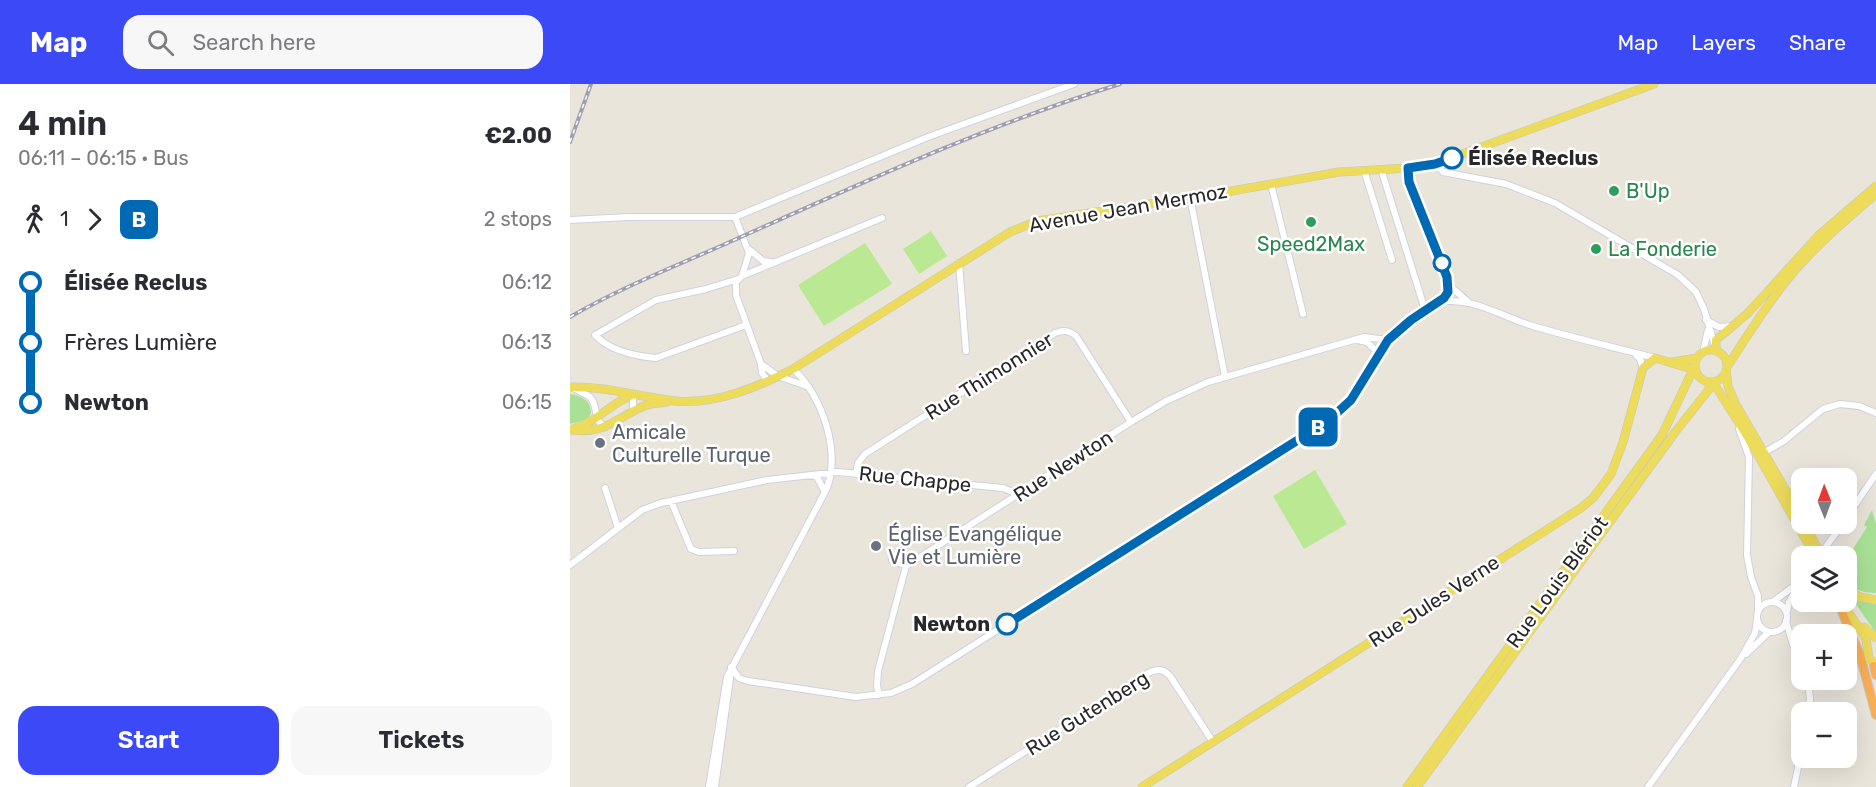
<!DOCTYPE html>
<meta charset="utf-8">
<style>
:root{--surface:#fff;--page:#f7f7f7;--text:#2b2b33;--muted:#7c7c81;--accent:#3b4af6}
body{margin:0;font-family:Rubik,sans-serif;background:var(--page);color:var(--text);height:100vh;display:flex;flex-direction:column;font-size:22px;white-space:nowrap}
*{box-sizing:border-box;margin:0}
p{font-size:20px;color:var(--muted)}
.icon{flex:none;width:33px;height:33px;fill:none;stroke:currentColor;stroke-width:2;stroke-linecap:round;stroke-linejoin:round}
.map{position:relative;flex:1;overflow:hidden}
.side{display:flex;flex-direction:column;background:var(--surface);width:570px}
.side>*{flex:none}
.badge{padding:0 12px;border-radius:9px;font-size:21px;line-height:39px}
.needle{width:39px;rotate:359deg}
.buttons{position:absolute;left:1221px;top:384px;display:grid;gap:12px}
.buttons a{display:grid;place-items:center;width:66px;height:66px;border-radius:12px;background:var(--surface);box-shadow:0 6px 24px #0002;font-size:30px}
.map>.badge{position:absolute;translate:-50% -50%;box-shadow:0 0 0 3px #fff}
.legs{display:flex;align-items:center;gap:9px;height:66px;padding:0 18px;font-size:20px}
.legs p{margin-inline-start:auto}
.summary{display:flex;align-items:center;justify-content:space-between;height:102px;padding:0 18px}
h1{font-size:33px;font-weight:600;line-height:45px}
.cta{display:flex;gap:12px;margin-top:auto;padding:12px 18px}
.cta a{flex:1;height:69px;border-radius:18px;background:var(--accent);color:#fff;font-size:24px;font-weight:600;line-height:69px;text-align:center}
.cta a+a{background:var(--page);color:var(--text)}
ul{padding:0 18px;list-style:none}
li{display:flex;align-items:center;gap:21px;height:60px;font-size:22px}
li i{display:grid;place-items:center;width:9px;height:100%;margin:0 8px;background:currentColor}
li i::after{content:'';width:15px;height:15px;margin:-8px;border:4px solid;border-radius:50%;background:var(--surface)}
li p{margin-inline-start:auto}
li:first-child i{background:linear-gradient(#0000 50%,currentColor 0)}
li:last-child i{background:linear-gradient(currentColor 50%,#0000 0)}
header{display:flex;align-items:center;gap:36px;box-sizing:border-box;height:84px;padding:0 30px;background:var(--accent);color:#fff}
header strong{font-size:28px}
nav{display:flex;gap:33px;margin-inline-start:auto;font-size:21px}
.search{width:420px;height:54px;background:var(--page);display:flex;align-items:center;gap:15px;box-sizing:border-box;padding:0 21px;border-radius:18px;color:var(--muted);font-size:22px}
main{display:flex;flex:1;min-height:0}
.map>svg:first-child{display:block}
.green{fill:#a8e196}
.pitch{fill:#bbe892}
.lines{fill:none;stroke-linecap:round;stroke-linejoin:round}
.minor-casing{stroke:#cfd1e1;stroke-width:8}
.major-casing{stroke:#c7c7c7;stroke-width:9}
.highway-casing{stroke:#c7c7c7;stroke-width:10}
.minor{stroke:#fff;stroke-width:6}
.major{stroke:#eddb5c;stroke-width:8}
.highway{stroke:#fbae54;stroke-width:8}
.rail-casing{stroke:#9d9eb2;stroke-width:4}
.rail{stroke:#fff;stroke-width:1.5;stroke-dasharray:4.5;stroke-linecap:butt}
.line-1-casing{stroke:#fff;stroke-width:14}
.line-1{stroke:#0069b4;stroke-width:9}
.stop-1-dot{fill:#fff;stroke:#0069b4;stroke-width:3}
.leisure-dot{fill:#2e9e5b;stroke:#fff;stroke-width:2}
.worship-dot{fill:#6b7280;stroke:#fff;stroke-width:2}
.labels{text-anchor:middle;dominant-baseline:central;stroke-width:5;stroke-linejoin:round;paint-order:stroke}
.stop-label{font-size:20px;font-weight:bold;fill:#282828;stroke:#fff;text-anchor:start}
.leisure-label{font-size:20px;fill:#27864d;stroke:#fff;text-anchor:start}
.street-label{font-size:20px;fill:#282828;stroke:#fff}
.worship-label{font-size:20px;fill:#5b616d;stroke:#fff;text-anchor:start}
</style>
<header>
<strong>Map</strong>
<div class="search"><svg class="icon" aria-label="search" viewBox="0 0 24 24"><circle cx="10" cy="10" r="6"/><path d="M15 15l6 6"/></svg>Search here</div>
<nav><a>Map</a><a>Layers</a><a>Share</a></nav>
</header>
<main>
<section class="side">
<div class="summary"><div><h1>4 min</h1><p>06:11 – 06:15 · Bus</p></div><b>€2.00</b></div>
<div class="legs"><svg class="icon" aria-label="walk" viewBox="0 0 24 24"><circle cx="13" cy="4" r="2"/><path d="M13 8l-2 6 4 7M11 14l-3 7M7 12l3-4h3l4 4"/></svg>1<svg class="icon" aria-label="forward" viewBox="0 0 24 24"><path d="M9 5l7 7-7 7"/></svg><b class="badge" style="background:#0069b4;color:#fff">B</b><p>2 stops</p></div>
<ul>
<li><i style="color:#0069b4"></i><b>Élisée Reclus</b><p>06:12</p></li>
<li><i style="color:#0069b4"></i><span>Frères Lumière</span><p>06:13</p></li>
<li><i style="color:#0069b4"></i><b>Newton</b><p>06:15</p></li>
</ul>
<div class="cta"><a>Start</a><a>Tickets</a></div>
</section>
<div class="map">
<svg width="1306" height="703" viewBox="0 0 1306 703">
<rect width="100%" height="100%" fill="#eae5da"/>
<path class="green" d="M0 310C12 312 21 316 21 329L18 335 0 340Z
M1302 426 1306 440V509C1294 509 1286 506 1277 499V481L1279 483 1287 480 1281 468 1297 443 1294 441Z
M1280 512 1299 519H1306V549Z"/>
<path class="pitch" d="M361 147 377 172 349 190 333 165Z
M295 159 322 200 254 242 228 201Z
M745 386 777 440 734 465 703 412Z"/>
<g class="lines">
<defs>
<path id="minor" d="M865 80 873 88 936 100 985 119 1108 191 1126 208 1134 225 1144 259
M838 84 839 98 877 193 879 201 897 217
M811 85 855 226
M794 86 822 176
M701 100 733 230
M620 113 655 293
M165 133 358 53 504 0
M0 136 59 133H165L179 169 172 192 166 198V211L191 280 192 289 198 297
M180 166 193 177 201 178
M389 179 396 267
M172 192 312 134
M168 195 136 205 86 216 25 251C39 266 65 272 86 274L176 241
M869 218C902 212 932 233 963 242 1003 254 1044 263 1085 274
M1136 236 1149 243 1162 242
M787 256 797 258 809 270
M1063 268 1070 275 1073 284
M1133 268 1138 246
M191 280 208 292 239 303
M2 303C7 307 15 309 20 313 29 322 22 336 35 343
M63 328V310
M1169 345 1179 373 1177 471 1181 493 1188 512V525
M1195 368 1214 357 1253 325 1270 320 1289 322 1306 329
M286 389 288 379 295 370 485 249C494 246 498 246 506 252L561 338
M242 391 247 393 255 408
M35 404 48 444
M101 417 121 465 129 468 164 467
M1276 434 1306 390
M1254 465 1273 440
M322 476 336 482
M0 481 72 426 91 419 197 396 268 388 433 404 448 410
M1204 517 1227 500
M1187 533a15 15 0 1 1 30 0a15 15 0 1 1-30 0Z
M1217 528 1219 518 1232 496
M1216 537 1223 561 1232 578
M1176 570 1199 548
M161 583 169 594 178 597 286 613 321 609 342 600 758 337C767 330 776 323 782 315 800 293 807 265 829 246 843 233 876 221 879 201
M1238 596 1240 615 1238 628
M309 611 307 602 308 587 336 482 561 338 596 317 638 298 794 253 818 256
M139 703 157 593 255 408C273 372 252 310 223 285
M145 703 161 587
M399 703 580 588C589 585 594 585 600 592L643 658
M1078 703 1171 574 1185 549 1187 536
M1224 703 1232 664"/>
<path id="major" d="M1125 282a16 16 0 1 1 32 0a16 16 0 1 1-32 0Z
M1146 267V256L1178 229 1249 151 1306 102
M1102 278 1127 274
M1157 283C1179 249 1201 214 1227 184 1251 157 1279 133 1306 110
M1156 286 1158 302 1165 319 1232 434
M1143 298 1176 350 1245 472
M0 303C36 302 69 313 105 317 145 321 188 303 223 285L440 148 467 137 645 110 769 88 838 84 865 80 1084 0
M5 344C27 338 41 319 62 311
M0 346C35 351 46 334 74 322 81 319 90 319 97 318
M1234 440 1252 472
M1276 505 1290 513 1306 516
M1272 518 1296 555 1299 574 1306 582
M1294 543 1306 554
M572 703 1011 424 1023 414 1041 390 1053 358 1073 284 1085 274 1125 286
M837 703 1092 351 1120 292 1125 286
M847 703 1106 347 1140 304 1138 298"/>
<path id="highway" d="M1268 518 1290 571 1306 631
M1304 582 1306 591"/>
</defs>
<use href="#minor" class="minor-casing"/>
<use href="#major" class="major-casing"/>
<use href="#highway" class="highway-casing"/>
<use href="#minor" class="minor"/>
<use href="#major" class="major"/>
<use href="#highway" class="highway"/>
<defs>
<path id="rail" d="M0 58 21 0
M0 233C50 204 101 184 153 161 283 103 414 42 550 0"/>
</defs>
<use href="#rail" class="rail-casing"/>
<use href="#rail" class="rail"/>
</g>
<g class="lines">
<defs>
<path id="line-1" d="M437 540 758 337 781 316 818 256 841 236 874 214 878 208 877 193 839 98 838 84 865 80 882 74"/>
</defs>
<use href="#line-1" class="line-1-casing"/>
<use href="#line-1" class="line-1"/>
</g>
<g class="stop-1-dot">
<circle cx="882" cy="74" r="10"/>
<circle cx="872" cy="179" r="8"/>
<circle cx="437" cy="540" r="10"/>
</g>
<g class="leisure-dot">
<circle cx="1044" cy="107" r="6"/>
<circle cx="741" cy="138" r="6"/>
<circle cx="1026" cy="165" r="6"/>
</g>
<g class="worship-dot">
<circle cx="30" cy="359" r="6"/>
<circle cx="306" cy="462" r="6"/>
</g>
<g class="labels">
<g class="stop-label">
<text x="898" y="74">Élisée Reclus</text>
<text x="420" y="540" text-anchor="end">Newton</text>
</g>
<g class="leisure-label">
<text x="1056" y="107">B'Up</text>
<text x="741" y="160" text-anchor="middle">Speed2Max</text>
<text x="1038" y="165">La Fonderie</text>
</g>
<g class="street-label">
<text transform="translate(558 124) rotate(-10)">Avenue Jean Mermoz</text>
<text transform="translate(419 292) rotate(-32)">Rue Thimonnier</text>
<text transform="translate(493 382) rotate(-33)">Rue Newton</text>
<text transform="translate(345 395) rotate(6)">Rue Chappe</text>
<text transform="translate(987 498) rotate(-54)">Rue Louis Blériot</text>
<text transform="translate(864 517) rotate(-33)">Rue Jules Verne</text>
<text transform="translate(517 629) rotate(-32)">Rue Gutenberg</text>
</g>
<g class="worship-label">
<text x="42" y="348">Amicale<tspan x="42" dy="23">Culturelle Turque</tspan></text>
<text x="318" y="450">Église Evangélique<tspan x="318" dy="23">Vie et Lumière</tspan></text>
</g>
</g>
</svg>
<div class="buttons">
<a><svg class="needle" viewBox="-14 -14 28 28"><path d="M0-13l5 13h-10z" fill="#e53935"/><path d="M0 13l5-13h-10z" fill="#7c7c81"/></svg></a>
<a><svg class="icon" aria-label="layers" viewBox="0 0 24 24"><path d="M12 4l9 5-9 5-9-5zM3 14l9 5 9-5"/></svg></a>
<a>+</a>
<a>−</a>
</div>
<b class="badge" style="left:748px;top:343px;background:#0069b4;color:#fff">B</b>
</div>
</main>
